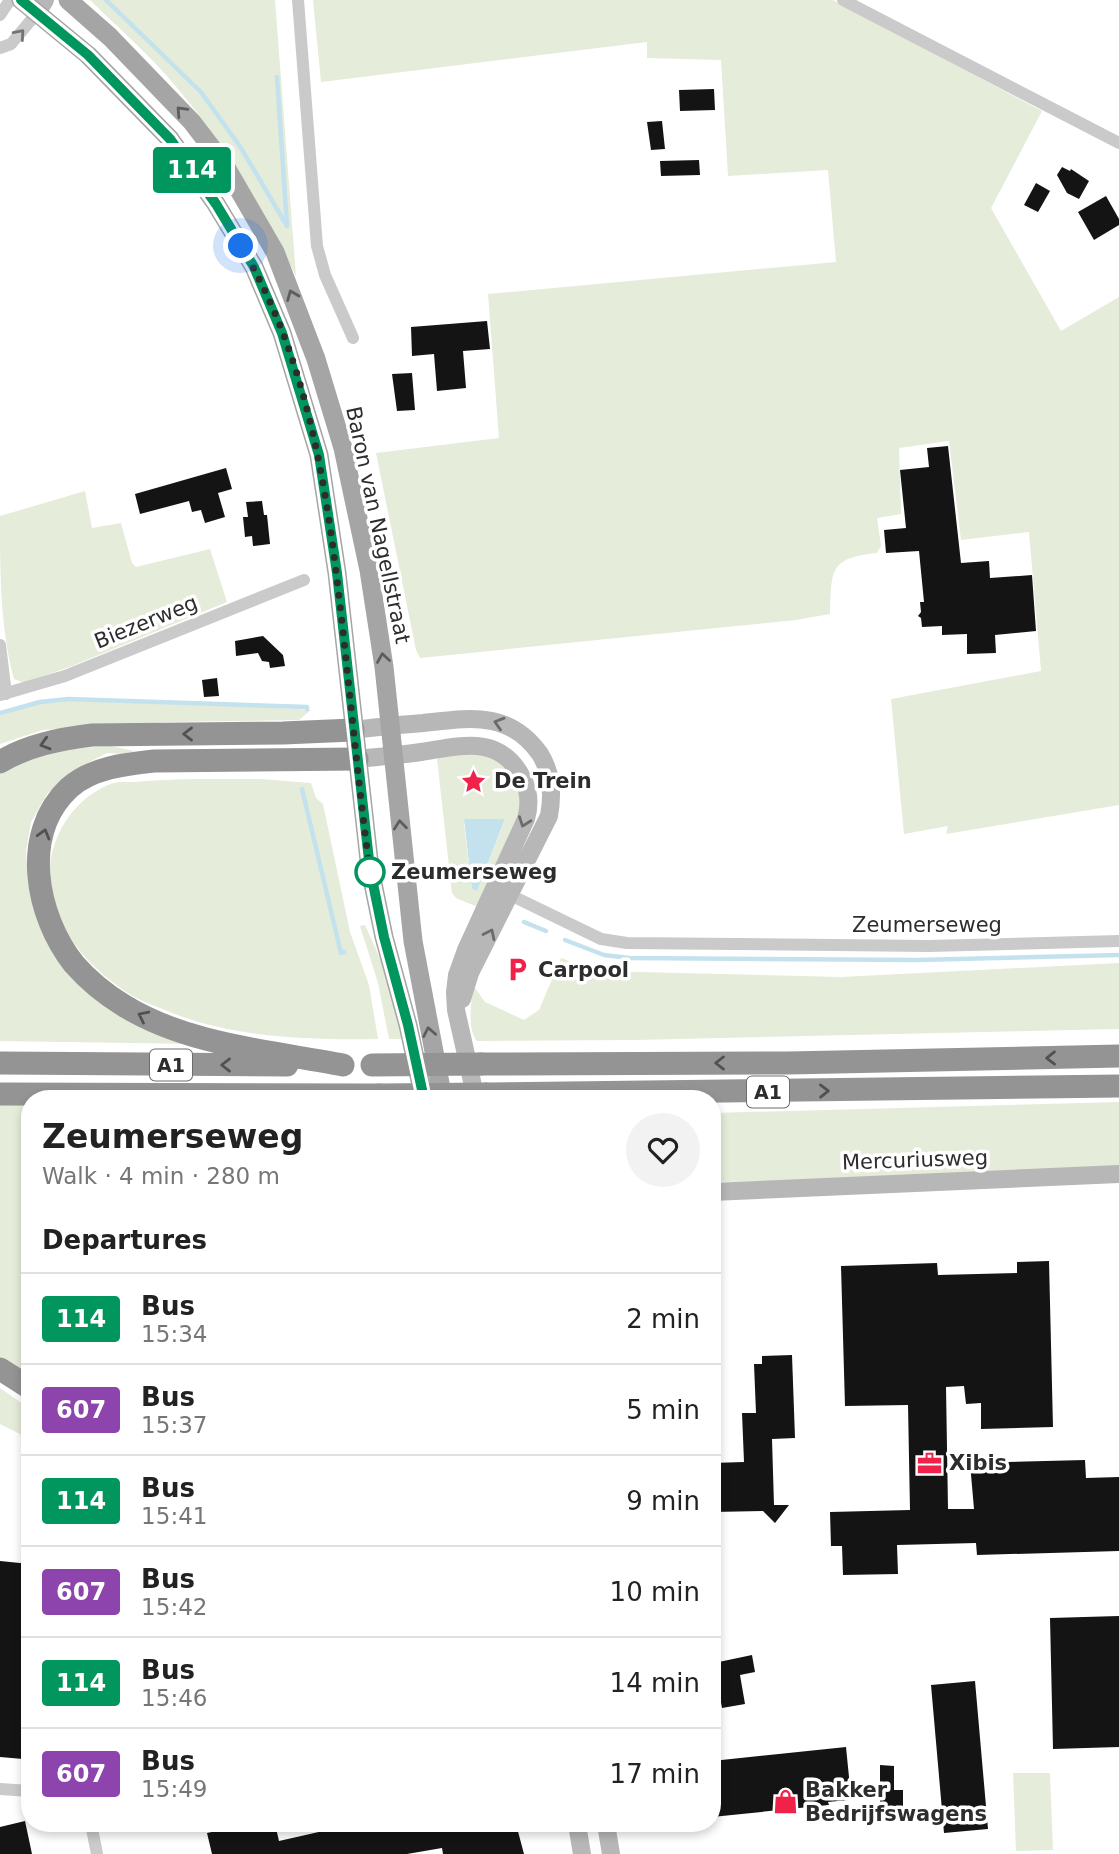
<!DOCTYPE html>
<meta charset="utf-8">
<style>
:root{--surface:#fff;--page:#f2f2f2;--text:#222;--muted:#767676;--line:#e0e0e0}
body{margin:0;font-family:"DejaVu Sans",sans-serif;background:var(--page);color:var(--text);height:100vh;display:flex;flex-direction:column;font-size:26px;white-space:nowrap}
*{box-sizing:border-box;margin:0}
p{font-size:23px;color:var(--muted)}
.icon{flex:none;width:38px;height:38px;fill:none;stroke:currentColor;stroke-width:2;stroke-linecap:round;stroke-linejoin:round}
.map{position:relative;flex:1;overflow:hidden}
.panel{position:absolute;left:21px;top:1090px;width:700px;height:742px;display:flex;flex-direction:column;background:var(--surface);border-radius:28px;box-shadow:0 4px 10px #0003}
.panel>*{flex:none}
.badge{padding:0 14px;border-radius:5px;font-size:24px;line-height:46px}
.you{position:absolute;width:35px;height:35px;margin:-18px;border:5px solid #fff;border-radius:50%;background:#1a73e8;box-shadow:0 0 0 10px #1a73e833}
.map>.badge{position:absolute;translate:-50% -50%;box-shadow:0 0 0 4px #fff}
h2{padding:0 21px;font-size:26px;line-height:63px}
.round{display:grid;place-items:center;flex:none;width:74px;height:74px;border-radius:37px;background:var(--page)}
.head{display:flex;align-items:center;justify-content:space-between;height:119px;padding:0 21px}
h1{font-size:33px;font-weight:600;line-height:52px}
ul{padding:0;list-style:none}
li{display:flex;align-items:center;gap:21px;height:91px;padding:0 21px;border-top:2px solid var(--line)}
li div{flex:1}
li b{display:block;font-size:26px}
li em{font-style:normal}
li .badge{min-width:77px;font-weight:700;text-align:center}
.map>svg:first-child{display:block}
.green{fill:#e5ecd9;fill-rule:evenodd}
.water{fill:#c4e2ed}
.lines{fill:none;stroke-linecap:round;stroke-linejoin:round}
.stream{stroke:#c4e2ed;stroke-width:4.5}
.building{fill:#141414}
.street{stroke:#cacaca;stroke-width:12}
.secondary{stroke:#b7b7b7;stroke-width:18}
.primary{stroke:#a5a5a5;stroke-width:19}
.highway{stroke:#949494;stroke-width:23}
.highway-bridge{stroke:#949494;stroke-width:23}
.oneway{stroke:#747474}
.oneway2{stroke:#5d5d5d}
.oneway3{stroke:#6b6b6b}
.oneway4{stroke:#515151}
.line-casing{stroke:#fff;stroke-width:16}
.line{stroke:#00965e;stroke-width:10}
.walk{stroke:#2d2d2d;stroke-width:7;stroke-dasharray:0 12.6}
.stop-dot{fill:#fff;stroke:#00965e;stroke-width:3.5}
.labels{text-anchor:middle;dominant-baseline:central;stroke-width:7;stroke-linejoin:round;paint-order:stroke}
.shield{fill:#fff;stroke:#6c6c6c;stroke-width:2}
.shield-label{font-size:19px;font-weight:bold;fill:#2d2d2d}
.street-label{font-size:21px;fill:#2d2d2d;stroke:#fff}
.poi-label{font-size:21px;font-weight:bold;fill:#2d2d2d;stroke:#fff;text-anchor:start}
.stop-label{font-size:21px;font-weight:bold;fill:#2d2d2d;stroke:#fff;text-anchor:start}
</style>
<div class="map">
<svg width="1119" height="1854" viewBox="0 0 1119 1854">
<rect width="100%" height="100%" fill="#fff"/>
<path class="green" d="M90 0H275L296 276C259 204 221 137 166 75 142 48 115 25 90 0Z
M313 0H833L1042 111 991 208 1061 331 1119 297V805L946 834 948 826 904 834 891 699 1041 671 1029 532 961 540 949 441 899 448 901 514 877 518 881 546 877 553C828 558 832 571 830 614L796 620 420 658 416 650 376 453 499 438 488 294 836 262 828 170 728 176 721 60 647 58V42L321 82Z
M85 491 92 528 121 523 132 563 136 567 210 549 227 602 72 666 24 683 14 679C0 628 0 569 0 516Z
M89 699 193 702 311 710 299 720 167 722 43 730 0 744V713L38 700Z
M110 746 135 751 122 754 107 753 72 771 47 794 31 822 26 852 28 882 40 924 61 960 196 1044 0 1041V770L54 750Z
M473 749 509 766 524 804 480 908 456 898 452 893 437 759 456 751ZM468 819 505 820 477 891 472 889 464 824Z
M261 779 311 783 316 798 323 804 350 932 369 985 378 1039C305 1040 228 1038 160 1008 150 1004 139 1000 131 995 102 977 73 949 59 918 35 868 58 807 108 785 116 781 126 782 134 782 176 778 219 779 261 779Z
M365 925 392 985 403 1039H389L378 983 360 926Z
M561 958 597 971 841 977 1119 963V1029L635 1040 477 1041C466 1027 472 1002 473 985L485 1002 524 1020 539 1010Z
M1119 1102V1167L807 1181 712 1182V1113Z
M0 1105H30V1378L0 1359Z
M0 1388 30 1409V1439L0 1424Z
M1013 1773H1050L1053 1850 1016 1851Z"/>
<path class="water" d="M464 819H505L477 891 472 889Z"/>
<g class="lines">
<path class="stream" d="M106 0 201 92 241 148 287 226 277 77
M0 713 40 702 68 699 307 707V709
M302 789 341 953 344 952
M524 922 546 931
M565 940 604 955 629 958 918 960 1119 955"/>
</g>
<path class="building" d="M714 89 715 110 680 111 679 90Z
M662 121 665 149 651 150 647 122Z
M699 160 700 175 661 176 660 161Z
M1062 167 1070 171 1071 169 1089 181 1079 199 1067 193 1057 175Z
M1036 183 1050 191 1038 212 1024 205Z
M1106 196 1119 219V225L1094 240 1078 212Z
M487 321 490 349 463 351 466 388 437 391 434 354 412 356 411 327Z
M412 373 415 410 397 411 392 374Z
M948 446 961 563 989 561 990 578 1032 575 1036 631 995 635 996 653 967 654V634L942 635V626L922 627 921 618 918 616 921 612 920 602H924L919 551 886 553 884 530 906 528 900 470 929 467 927 448Z
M226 468 232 489 218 493 225 517 205 523 201 510 192 512 189 501 140 514 135 494Z
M262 501 264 515H267L270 544 253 546 252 536 245 537 243 517H248L246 502Z
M263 636 283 655 285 666 270 668 269 662 262 661 258 653 236 656 235 641Z
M217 678 219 696 204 697 202 680Z
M1049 1261 1053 1427 981 1429V1403L966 1404 964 1386 946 1387 948 1509H974L970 1463 1085 1460 1086 1478 1119 1477V1551L977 1555 976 1543 897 1545 898 1574 843 1575 842 1546H831L830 1512 910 1510 908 1405 845 1406 841 1266 937 1263 938 1275 1017 1273V1262Z
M792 1355 795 1438 772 1439 774 1505H789L775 1523 763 1511 712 1512V1463L744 1462 742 1413H756L754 1364H762V1356Z
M0 1561 30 1564V1686L23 1759 0 1757Z
M1119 1616V1747L1053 1749 1050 1618Z
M752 1655 755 1672 740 1675 745 1704 722 1708 714 1663Z
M975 1681 988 1829 944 1833 931 1685Z
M846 1747 850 1787 847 1788 848 1800 828 1802 829 1805 712 1817V1761Z
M880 1765 894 1766V1790H903V1816L880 1815Z
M25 1821 32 1854H0V1827Z
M250 1824H275L279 1841 354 1824H496L497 1828 516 1824 524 1854H443L442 1848 407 1854H212L207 1833Z"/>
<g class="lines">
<path class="street" d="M298 0 317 246 325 275 353 338
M843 0 1119 143
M0 15 10 0
M0 48 11 44 37 13
M0 645 6 694
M0 695 65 676 304 580
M502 891 601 939 627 943 929 946 1119 941
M0 1789 30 1791
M91 1824 97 1854"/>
<path class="secondary" d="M37 13 45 0
M353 730C376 727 399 725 423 723 469 718 509 710 540 754 552 773 553 794 549 816L470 973 462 999
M357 759C378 757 400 755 421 752 461 746 499 734 522 777 529 790 530 805 526 819L466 950 457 975 455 992 456 1010 476 1099
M712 1192 1119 1174
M577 1824 582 1854
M606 1824 611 1854"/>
<path class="primary" d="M21 0 88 55 170 139 216 204 254 267 282 333 319 455 337 573 370 869 384 937 408 1025 424 1099
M68 0 110 37 192 122 224 164 275 252 316 359 343 448 369 570 384 667 413 941 443 1099"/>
<path class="highway" d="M0 762C28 745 60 739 92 735L283 733 353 730
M0 1063 287 1065
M481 1064 788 1063 1119 1056
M343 1065C270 1051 187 1045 123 1005 105 994 88 980 74 964 36 916 20 834 69 788 91 768 125 764 154 761L357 759
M0 1094 379 1095
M486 1094 1119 1086
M0 1369 30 1388"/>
<path class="highway-bridge" d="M372 1065 481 1064
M379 1095 486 1094"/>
</g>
<defs><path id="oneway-chevron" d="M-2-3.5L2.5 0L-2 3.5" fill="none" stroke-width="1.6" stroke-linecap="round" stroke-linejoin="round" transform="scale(1.75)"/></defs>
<use class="oneway" href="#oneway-chevron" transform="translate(20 34) rotate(-49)"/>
<g class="oneway2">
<use href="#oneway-chevron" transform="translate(181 111) rotate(-133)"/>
<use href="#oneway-chevron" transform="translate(292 295) rotate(-112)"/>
<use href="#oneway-chevron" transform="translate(383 658) rotate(-99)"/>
<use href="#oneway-chevron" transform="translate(400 825) rotate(-96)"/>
<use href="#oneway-chevron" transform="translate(429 1032) rotate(-101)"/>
</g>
<g class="oneway3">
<use href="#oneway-chevron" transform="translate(499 723) rotate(-163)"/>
<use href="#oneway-chevron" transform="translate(524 822) rotate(110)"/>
<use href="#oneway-chevron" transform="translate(490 934) rotate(-64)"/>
</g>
<g class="oneway4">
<use href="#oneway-chevron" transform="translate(188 734) rotate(-180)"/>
<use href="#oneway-chevron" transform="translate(45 744) rotate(164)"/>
<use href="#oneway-chevron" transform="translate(44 834) rotate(-74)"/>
<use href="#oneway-chevron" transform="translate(143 1016) rotate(-154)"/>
<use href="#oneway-chevron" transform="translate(1051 1058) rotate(179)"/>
<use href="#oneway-chevron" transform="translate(720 1063) rotate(180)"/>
<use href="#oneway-chevron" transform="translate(226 1065) rotate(-180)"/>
<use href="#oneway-chevron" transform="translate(824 1091) rotate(-1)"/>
</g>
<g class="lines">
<defs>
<path id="line" d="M21 0 88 55 170 139 216 204 254 267 282 333 319 455 337 573 370 869 384 937 408 1025 424 1099"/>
</defs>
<use href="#line" class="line-casing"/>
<use href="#line" class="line"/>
<path class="walk" d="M241 246C314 368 330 512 345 650 353 724 360 798 370 872"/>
</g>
<defs>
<symbol id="sight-bare" viewBox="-9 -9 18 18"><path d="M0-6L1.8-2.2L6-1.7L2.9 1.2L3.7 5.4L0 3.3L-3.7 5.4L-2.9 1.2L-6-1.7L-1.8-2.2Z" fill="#f12249" stroke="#fff" stroke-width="2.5" paint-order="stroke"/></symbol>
<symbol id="parking-bare" viewBox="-9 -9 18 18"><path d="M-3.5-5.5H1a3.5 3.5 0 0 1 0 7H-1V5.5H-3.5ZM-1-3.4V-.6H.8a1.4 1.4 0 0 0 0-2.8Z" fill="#f12249" stroke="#fff" stroke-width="2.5" paint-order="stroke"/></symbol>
<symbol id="office-bare" viewBox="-9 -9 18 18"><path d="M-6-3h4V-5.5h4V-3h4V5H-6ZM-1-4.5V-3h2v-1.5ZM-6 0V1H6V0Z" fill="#f12249" stroke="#fff" stroke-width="2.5" paint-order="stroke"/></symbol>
<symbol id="shop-bare" viewBox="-9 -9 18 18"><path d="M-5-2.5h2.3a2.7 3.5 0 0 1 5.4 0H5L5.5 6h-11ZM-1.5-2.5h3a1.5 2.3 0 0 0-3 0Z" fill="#f12249" stroke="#fff" stroke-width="2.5" paint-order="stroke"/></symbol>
</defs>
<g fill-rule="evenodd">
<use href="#sight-bare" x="456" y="764" width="35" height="35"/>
<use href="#parking-bare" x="500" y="952" width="35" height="35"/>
<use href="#office-bare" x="912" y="1446" width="35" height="35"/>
<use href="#shop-bare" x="768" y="1784" width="35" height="35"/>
</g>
<circle class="stop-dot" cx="370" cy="872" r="14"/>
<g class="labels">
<g class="shield">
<rect x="150" y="1049.5" width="42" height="31" rx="5"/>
<rect x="747" y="1076.5" width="42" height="31" rx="5"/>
</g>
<g class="shield-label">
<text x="171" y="1065">A1</text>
<text x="768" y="1092">A1</text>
</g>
<g class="street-label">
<text transform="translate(378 525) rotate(78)">Baron van Nagellstraat</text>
<text transform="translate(146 622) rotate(-22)">Biezerweg</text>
<text x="927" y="925">Zeumerseweg</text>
<text transform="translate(915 1160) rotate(-2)">Mercuriusweg</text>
</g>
<g class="poi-label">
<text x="494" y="781">De Trein</text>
<text x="538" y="970">Carpool</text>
<text x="949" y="1463">Xibis</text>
<text x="805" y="1790">Bakker<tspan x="805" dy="24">Bedrijfswagens</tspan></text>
</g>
<g class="stop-label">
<text x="391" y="872">Zeumerseweg</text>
</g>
</g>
</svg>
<div class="you" style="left:241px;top:246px"></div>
<b class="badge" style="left:192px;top:170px;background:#00965e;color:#fff">114</b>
<section class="panel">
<div class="head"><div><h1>Zeumerseweg</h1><p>Walk · 4 min · 280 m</p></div><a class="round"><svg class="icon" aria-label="heart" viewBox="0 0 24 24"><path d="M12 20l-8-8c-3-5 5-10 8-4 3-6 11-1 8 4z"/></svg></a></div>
<h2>Departures</h2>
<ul>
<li><span class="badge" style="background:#00965e;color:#fff">114</span><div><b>Bus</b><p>15:34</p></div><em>2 min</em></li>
<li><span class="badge" style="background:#8e44ad;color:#fff">607</span><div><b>Bus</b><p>15:37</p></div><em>5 min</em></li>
<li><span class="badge" style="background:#00965e;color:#fff">114</span><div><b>Bus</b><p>15:41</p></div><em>9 min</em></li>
<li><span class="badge" style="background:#8e44ad;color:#fff">607</span><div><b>Bus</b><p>15:42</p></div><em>10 min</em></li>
<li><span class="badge" style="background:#00965e;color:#fff">114</span><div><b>Bus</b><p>15:46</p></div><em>14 min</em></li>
<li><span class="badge" style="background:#8e44ad;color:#fff">607</span><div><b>Bus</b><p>15:49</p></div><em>17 min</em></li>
</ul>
</section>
</div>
